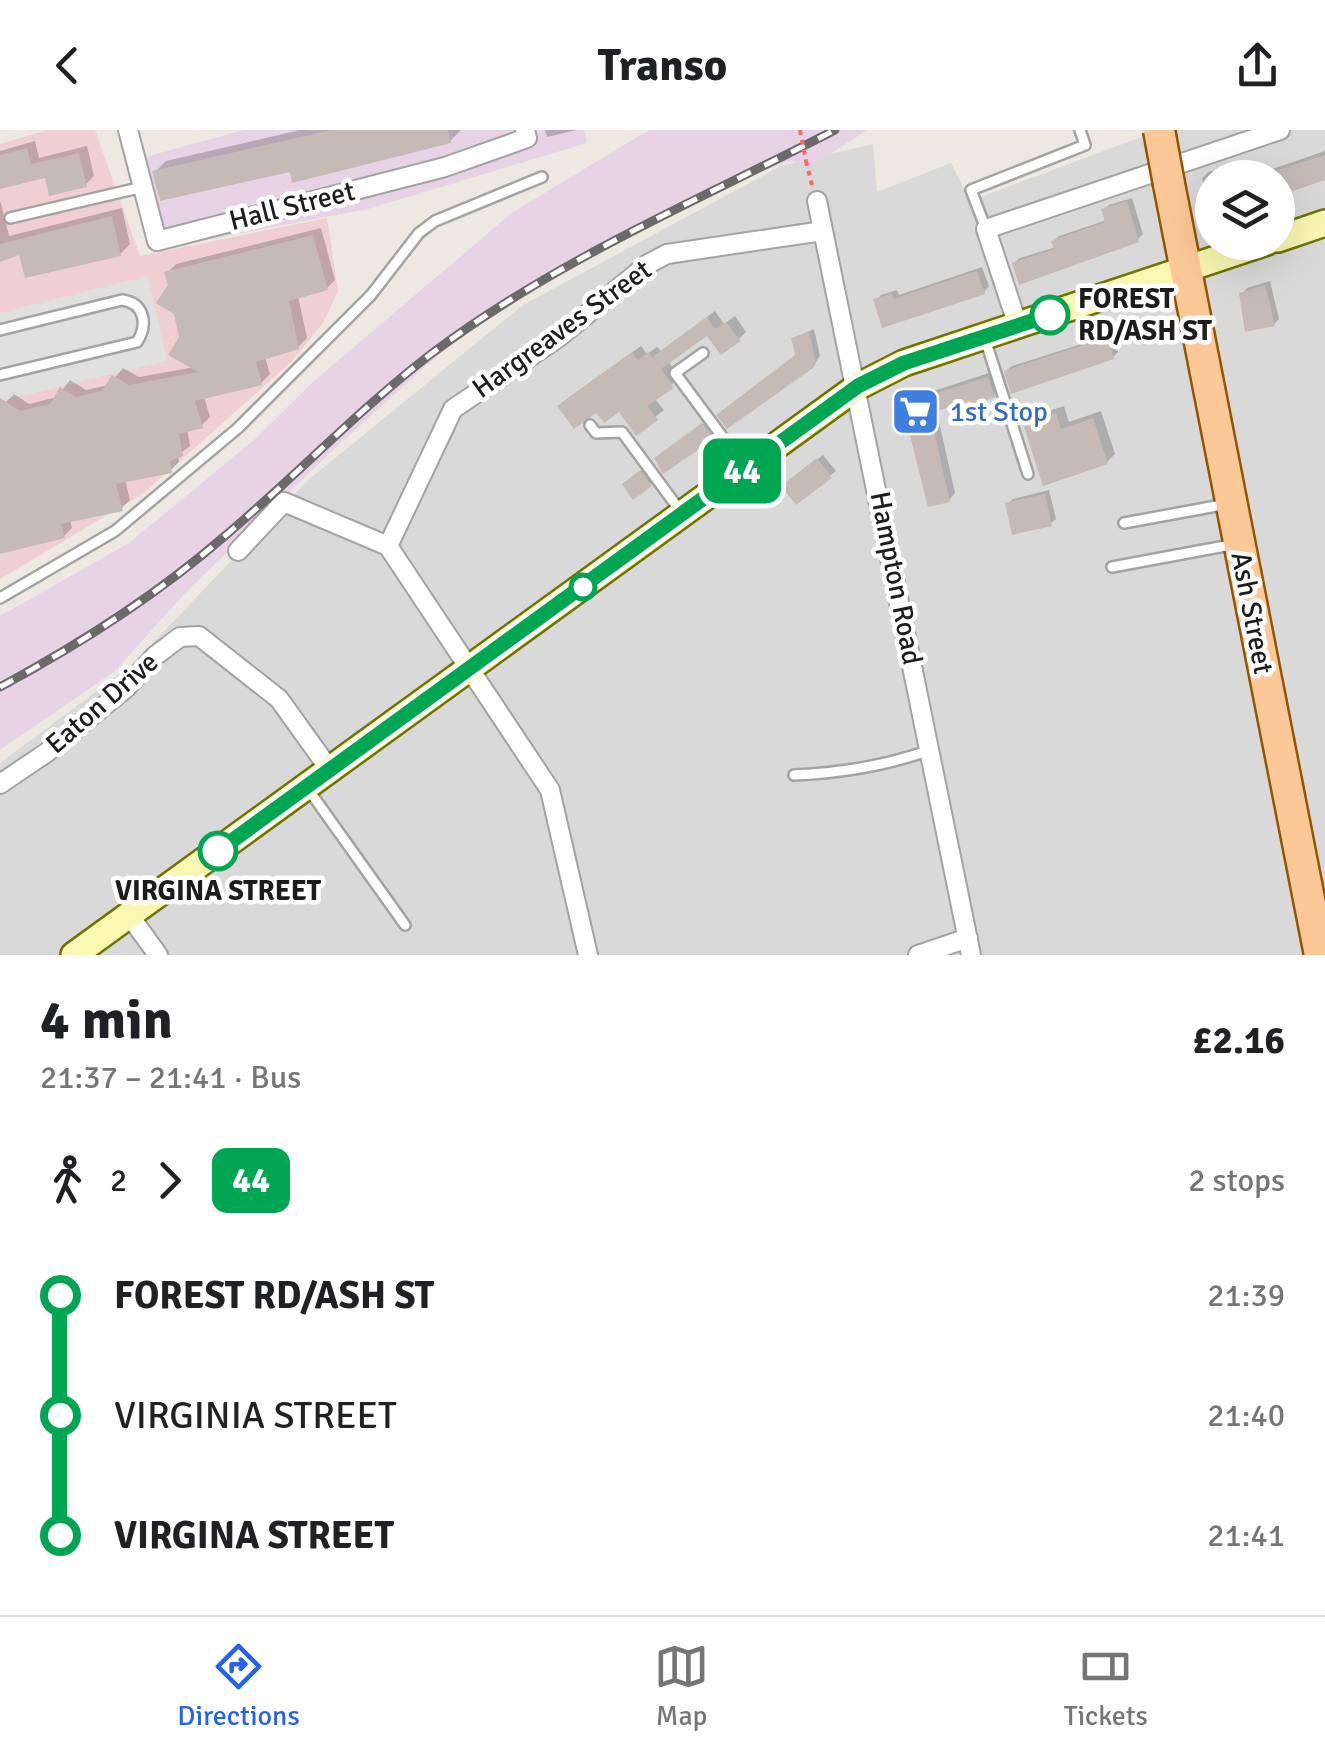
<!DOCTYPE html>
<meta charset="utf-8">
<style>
:root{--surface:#fff;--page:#f2f2f2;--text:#202124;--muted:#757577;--line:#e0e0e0;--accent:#2563eb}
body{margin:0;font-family:Signika,sans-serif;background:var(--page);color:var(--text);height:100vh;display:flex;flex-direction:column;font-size:38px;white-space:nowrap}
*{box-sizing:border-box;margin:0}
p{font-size:32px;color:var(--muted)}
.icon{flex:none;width:55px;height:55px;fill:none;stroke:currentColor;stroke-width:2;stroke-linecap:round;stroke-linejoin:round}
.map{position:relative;height:825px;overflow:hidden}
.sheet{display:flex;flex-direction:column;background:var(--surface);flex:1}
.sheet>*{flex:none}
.badge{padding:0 20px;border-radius:15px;font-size:35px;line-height:65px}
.controls{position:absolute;left:1195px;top:30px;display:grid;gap:20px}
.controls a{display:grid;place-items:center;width:100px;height:100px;border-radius:50%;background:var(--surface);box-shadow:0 10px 40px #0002;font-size:50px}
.map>.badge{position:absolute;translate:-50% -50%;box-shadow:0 0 0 5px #fff}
.legs{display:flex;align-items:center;gap:15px;height:110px;padding:0 40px;font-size:32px}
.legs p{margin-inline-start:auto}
.headline{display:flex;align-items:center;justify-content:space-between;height:170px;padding:0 40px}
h1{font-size:55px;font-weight:800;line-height:75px}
ul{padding:0 40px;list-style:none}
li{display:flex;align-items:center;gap:35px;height:120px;font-size:38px}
li i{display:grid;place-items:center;width:15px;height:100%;margin:0 12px;background:currentColor}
li i::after{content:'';width:25px;height:25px;margin:-12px;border:8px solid;border-radius:50%;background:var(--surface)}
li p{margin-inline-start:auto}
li:first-child i{background:linear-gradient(#0000 50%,currentColor 0)}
li:last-child i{background:linear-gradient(currentColor 50%,#0000 0)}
header{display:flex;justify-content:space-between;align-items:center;height:130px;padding:0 40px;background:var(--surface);font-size:45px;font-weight:800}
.menu{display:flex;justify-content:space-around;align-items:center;height:140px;border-top:2px solid var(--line);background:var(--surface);font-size:28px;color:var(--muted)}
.menu a{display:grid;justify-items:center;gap:5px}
.menu .active{color:var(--accent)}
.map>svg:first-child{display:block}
.residential{fill:#dad9d9;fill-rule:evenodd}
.commercial{fill:#efcfd1}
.industrial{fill:#e7d3e5}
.parking{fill:#e0e0e0}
.shadow{fill:#0003}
.building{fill:#c5bab5}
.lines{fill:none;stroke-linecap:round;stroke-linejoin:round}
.lane-casing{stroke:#a3a3a3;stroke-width:14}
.street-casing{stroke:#a3a3a3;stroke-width:22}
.secondary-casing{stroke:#707203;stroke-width:30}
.primary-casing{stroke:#945500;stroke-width:35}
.path{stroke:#fb6765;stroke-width:4;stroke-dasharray:5 5;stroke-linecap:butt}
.lane{stroke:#fff;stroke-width:9}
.street{stroke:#fff;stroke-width:18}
.secondary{stroke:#faf7b3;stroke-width:25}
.primary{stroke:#fdc897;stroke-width:30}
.rail-casing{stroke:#6a6a6a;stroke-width:9}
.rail{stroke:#fff;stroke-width:5;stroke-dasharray:15;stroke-linecap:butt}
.primary-bridge-casing{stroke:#945500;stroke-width:35;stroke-linecap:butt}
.path-bridge{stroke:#fb6765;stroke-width:4;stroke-dasharray:5 5;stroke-linecap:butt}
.primary-bridge{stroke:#fdc897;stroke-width:30}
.line-1-casing{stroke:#fff;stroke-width:22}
.line-1{stroke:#00a651;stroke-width:15}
.stop-1-dot{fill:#fff;stroke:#00a651;stroke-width:5}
.labels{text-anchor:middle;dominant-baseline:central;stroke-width:9;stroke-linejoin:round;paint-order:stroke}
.street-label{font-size:28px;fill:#1c1c1c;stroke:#fff}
.stop-label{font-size:28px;font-weight:bold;fill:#1c1c1c;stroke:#fff;text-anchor:start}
.shop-label{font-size:28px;fill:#366cbe;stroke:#fff;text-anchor:start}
</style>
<header><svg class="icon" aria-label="back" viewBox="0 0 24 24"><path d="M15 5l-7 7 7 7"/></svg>Transo<svg class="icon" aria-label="share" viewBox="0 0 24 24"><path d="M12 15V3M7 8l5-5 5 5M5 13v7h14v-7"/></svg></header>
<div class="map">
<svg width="1325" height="825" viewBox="0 0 1325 825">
<rect width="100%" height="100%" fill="#ede8e1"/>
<path class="residential" d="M1160 0H1325V825H0V633L132 535 307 351 523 175 781 36 873 14 877 62 951 33 970 71ZM1212 48H1278V112H1212Z"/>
<path class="commercial" d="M48 0H95L140 126 327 88 338 161 323 193 291 232 144 363 0 449V14Z"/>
<path class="industrial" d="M244 0H584L587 13 368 79 163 118 141 28Z
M649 0H867L812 36 788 31 669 79 535 154 438 225 333 320 185 463 115 541 0 620V486L129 413 253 311 314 251 513 82Z"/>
<path class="parking" d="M148 146 167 231 0 271V183Z"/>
<path class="shadow" d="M300 0H461L450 11 292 39 155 42 166 31Z
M545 0H577L547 7Z
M35 11 39 28 87 16 94 46 85 55 47 45 0 56V21Z
M1325 21V47L1278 63V48H1246Z
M1221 39 1223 48H1212V83L1202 49 1208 42Z
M1132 68 1143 104 1138 109 1014 133 1020 128 1056 117 1054 111 1059 106 1107 90 1104 80 1109 75Z
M0 70 9 106 122 78 130 114 120 124 21 122 0 129Z
M321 98 335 150 327 158 298 166 307 208 298 217 265 227 270 244 261 253 204 267 210 287 202 295 187 299 190 316 178 325 179 332 170 341 125 350 130 370 121 379 70 390 72 398 64 406 0 422V281L6 272 14 264 29 274 57 267 70 250 86 260 109 255 123 238 139 247 195 237 182 208 167 143 176 134Z
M982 137 989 156 984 162 884 195 876 170 881 165 897 160 899 165Z
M1270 151 1279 189 1274 194 1242 164 1247 158Z
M715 181 724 194 735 186 746 202 739 209 707 202 668 231 680 248 654 268 664 280 636 302 619 279 597 280 568 268 641 216 647 224 657 217 661 221Z
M814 199 820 226 812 237 798 225 794 208Z
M1113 204 1118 222 1113 227 1006 241 1012 236Z
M995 241 1000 258 994 265 971 268 936 278 955 363 949 370 905 275 912 268Z
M1064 276 1069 292 1101 281 1115 324 1107 332 1026 294 1034 286Z
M708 290 718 302 713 308 662 326Z
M823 325 836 341 796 372 789 351Z
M646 337 655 349 650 354 630 349Z
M1049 360 1056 389 1050 394 1007 374 1013 369Z"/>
<path class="building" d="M331 0H448L451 13 292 53 290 42 160 71 152 41Z
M27 18 31 34 79 23 87 57 49 66 45 48 0 59V25Z
M1325 25V50L1278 66V40Z
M1127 71 1139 112 1019 155 1012 133 1054 119 1051 111 1105 92 1101 79Z
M112 86 121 126 25 148 19 125 0 132V114Z
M313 105 328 160 289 171 299 219 256 232 262 255 195 271 203 298 179 304 183 326 170 331 172 343 116 354 123 381 61 394 65 408 0 424V268L20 281 50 274 60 257 76 267 102 261 112 245 129 255 198 242 168 225 179 207 174 184 156 173 168 155 164 142Z
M977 141 985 164 882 198 873 169 892 164 894 169Z
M1265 155 1275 196 1245 202 1239 163Z
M707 187 715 199 726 192 741 211 721 225 707 206 661 239 674 258 647 276 658 290 636 306 619 282 604 293 596 283 574 299 557 276 632 222 638 230 648 222 652 227Z
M809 202 816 233 813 238 727 299 716 285 795 225 791 208Z
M1108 207 1114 229 1011 264 1004 241Z
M988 247 995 267 971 276 970 271 930 283 950 372 928 377 902 274Z
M1056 283 1061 299 1093 288 1108 334 1043 356 1023 294Z
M702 293 714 309 663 344 654 328Z
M817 328 832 348 796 375 781 356Z
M640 340 652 356 633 370 622 354Z
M1045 364 1052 396 1012 405 1005 373Z"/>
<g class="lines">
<defs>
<path id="lane" d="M10 88 143 57
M986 99 971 60 1085 15 1080 0
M0 200 122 170C145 173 148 195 137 212L0 245
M985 209 1028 344
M703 223 675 243 744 336
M590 295 596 303 622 302 681 382
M1124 393 1227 374
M1112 437 1236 414
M0 468 115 401 238 298 371 165 419 103 435 91 542 47
M794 645C842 643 885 636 930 620
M308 659 405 795"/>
<path id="street" d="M128 0 157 111 445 37 527 8 525 0
M817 71 971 825
M1018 196 986 99 1280 0
M388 416 453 279 559 207 648 134 667 124 823 101
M238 421 284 372 388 416 550 660 588 825
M0 654 46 623 126 558 155 526 180 507 199 506 279 569 330 640
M129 785 158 825
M918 825 968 808"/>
<path id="secondary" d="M1278 109 1325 93
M74 825 857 257 904 233 1267 112"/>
<path id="primary" d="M1169 54 1320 825"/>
</defs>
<use href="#lane" class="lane-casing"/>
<use href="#street" class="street-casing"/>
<use href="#secondary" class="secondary-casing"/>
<use href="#primary" class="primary-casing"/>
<path class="path" d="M806 31 812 55"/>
<use href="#lane" class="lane"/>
<use href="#street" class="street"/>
<use href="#secondary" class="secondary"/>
<use href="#primary" class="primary"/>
<defs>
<path id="rail" d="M0 557C80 514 157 465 226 405 296 346 358 280 431 224 556 130 697 71 835 0"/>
</defs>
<use href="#rail" class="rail-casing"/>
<use href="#rail" class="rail"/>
<defs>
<path id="primary-bridge" d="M1159 0 1169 54"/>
</defs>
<use href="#primary-bridge" class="primary-bridge-casing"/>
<path class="path-bridge" d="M800 0 806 31"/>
<use href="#primary-bridge" class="primary-bridge"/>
</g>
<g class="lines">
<defs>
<path id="line-1" d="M218 721 858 256 904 233 1050 185"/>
</defs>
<use href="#line-1" class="line-1-casing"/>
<use href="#line-1" class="line-1"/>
</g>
<defs>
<symbol id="supermarket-square" viewBox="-11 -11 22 22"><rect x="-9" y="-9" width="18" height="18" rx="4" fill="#3f7fe0" stroke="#fff"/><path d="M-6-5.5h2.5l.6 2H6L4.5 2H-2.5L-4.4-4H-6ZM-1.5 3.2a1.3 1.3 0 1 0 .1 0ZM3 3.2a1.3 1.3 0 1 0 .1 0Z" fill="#fff"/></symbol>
</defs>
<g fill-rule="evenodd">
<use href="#supermarket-square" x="888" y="254" width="55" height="55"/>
</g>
<g class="stop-1-dot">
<circle cx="1050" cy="185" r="18"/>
<circle cx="583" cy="457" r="12"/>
<circle cx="218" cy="721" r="18"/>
</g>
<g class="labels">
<g class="street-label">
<text transform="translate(292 76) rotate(-14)">Hall Street</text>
<text transform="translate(562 199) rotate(-36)">Hargreaves Street</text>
<text transform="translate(896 448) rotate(79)">Hampton Road</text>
<text transform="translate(1252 483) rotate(79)">Ash Street</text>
<text transform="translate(102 573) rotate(-41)">Eaton Drive</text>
</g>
<g class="stop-label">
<text x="1078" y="169">FOREST<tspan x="1078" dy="32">RD/ASH ST</tspan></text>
<text x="218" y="761" text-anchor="middle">VIRGINA STREET</text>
</g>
<g class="shop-label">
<text x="950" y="282">1st Stop</text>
</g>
</g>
</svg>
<div class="controls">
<a><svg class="icon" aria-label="layers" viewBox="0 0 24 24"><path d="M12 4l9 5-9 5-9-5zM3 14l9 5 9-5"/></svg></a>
</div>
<b class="badge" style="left:742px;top:341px;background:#00a651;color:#fff">44</b>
</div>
<section class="sheet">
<div class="headline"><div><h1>4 min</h1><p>21:37 – 21:41 · Bus</p></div><b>£2.16</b></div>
<div class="legs"><svg class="icon" aria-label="walk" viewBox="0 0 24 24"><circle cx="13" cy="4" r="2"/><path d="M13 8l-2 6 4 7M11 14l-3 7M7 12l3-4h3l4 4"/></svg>2<svg class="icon" aria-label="forward" viewBox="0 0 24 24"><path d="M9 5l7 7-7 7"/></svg><b class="badge" style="background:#00a651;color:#fff">44</b><p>2 stops</p></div>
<ul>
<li><i style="color:#00a651"></i><b>FOREST RD/ASH ST</b><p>21:39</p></li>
<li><i style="color:#00a651"></i><span>VIRGINIA STREET</span><p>21:40</p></li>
<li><i style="color:#00a651"></i><b>VIRGINA STREET</b><p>21:41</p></li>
</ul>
</section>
<nav class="menu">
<a class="active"><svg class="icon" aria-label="directions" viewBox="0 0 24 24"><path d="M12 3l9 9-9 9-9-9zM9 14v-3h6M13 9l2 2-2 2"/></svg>Directions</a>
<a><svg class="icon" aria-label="map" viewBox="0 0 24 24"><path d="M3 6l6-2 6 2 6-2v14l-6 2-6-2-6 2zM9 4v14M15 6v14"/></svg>Map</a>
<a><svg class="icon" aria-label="tickets" viewBox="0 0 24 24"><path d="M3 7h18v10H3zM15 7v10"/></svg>Tickets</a>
</nav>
